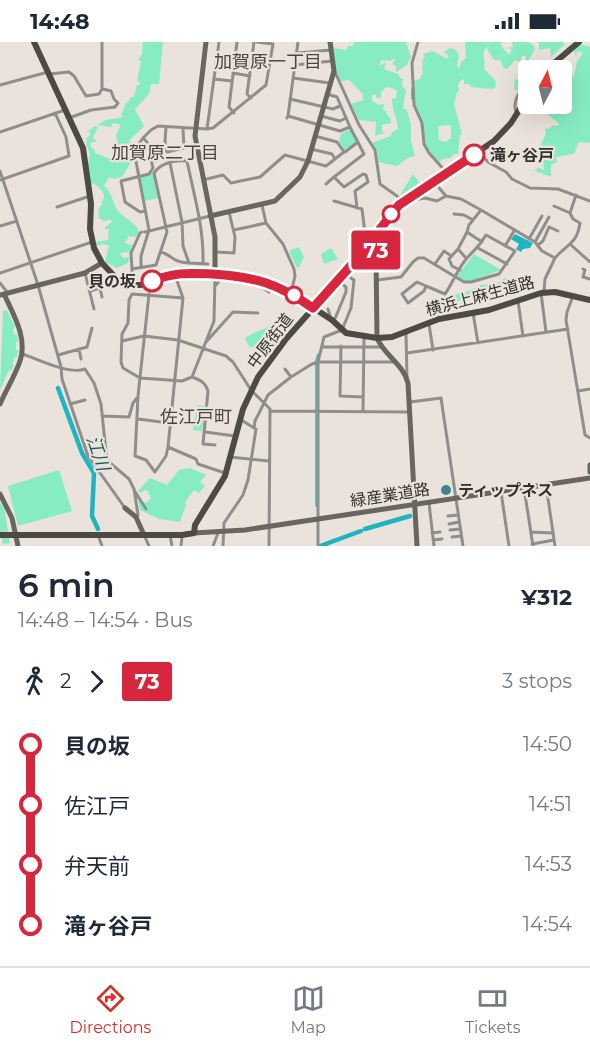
<!DOCTYPE html>
<meta charset="utf-8">
<style>
:root{--surface:#fff;--page:#f2f2f3;--text:#1f2937;--muted:#747a83;--line:#e0e1e3;--accent:#d93025}
body{margin:0;font-family:Montserrat,"Noto Sans JP",sans-serif;background:var(--page);color:var(--text);height:100vh;display:flex;flex-direction:column;font-size:22px;white-space:nowrap}
*{box-sizing:border-box;margin:0}
p{font-size:20px;color:var(--muted)}
.icon{flex:none;width:33px;height:33px;fill:none;stroke:currentColor;stroke-width:2;stroke-linecap:round;stroke-linejoin:round}
.map{position:relative;height:504px;overflow:hidden}
.sheet{display:flex;flex-direction:column;background:var(--surface);flex:1}
.sheet>*{flex:none}
.badge{padding:0 12px;border-radius:4px;font-size:21px;line-height:39px}
.needle{width:39px;rotate:7deg}
.tools{position:absolute;left:518px;top:18px;display:grid;gap:12px}
.tools a{display:grid;place-items:center;width:54px;height:54px;border-radius:6px;background:var(--surface);box-shadow:0 6px 24px #0002;font-size:30px}
.map>.badge{position:absolute;translate:-50% -50%;box-shadow:0 0 0 3px #fff}
.legs{display:flex;align-items:center;gap:9px;height:66px;padding:0 18px;font-size:20px}
.legs p{margin-inline-start:auto}
.overview{display:flex;align-items:center;justify-content:space-between;height:102px;padding:0 18px}
h1{font-size:33px;font-weight:600;line-height:45px}
ul{padding:0 18px;list-style:none}
li{display:flex;align-items:center;gap:21px;height:60px;font-size:22px}
li i{display:grid;place-items:center;width:9px;height:100%;margin:0 8px;background:currentColor}
li i::after{content:'';width:15px;height:15px;margin:-8px;border:4px solid;border-radius:50%;background:var(--surface)}
li p{margin-inline-start:auto}
li:first-child i{background:linear-gradient(#0000 50%,currentColor 0)}
li:last-child i{background:linear-gradient(currentColor 50%,#0000 0)}
.status{display:flex;justify-content:space-between;align-items:center;height:42px;padding:0 30px;background:var(--surface);direction:ltr}
.status svg{height:16px;fill:currentColor}
.dock{display:flex;justify-content:space-around;align-items:center;height:84px;border-top:2px solid var(--line);background:var(--surface);font-size:16px;color:var(--muted)}
.dock a{display:grid;justify-items:center;gap:3px}
.dock .active{color:var(--accent)}
.map>svg:first-child{display:block}
.green{fill:#87ecc1;fill-rule:evenodd}
.water{fill:#1eb4c0}
.lines{fill:none;stroke-linecap:round;stroke-linejoin:round}
.stream{stroke:#1eb4c0;stroke-width:1.5}
.river{stroke:#1eb4c0;stroke-width:4.5}
.street{stroke:#908e8b;stroke-width:3}
.secondary{stroke:#696660;stroke-width:5}
.primary{stroke:#4d4943;stroke-width:6}
.line-1-casing{stroke:#fff;stroke-width:14}
.line-1{stroke:#d7263d;stroke-width:9}
.stop-1-dot{fill:#fff;stroke:#d7263d;stroke-width:3}
.poi-dot{fill:#3d8685;stroke:#e9e3db;stroke-width:2}
.labels{text-anchor:middle;dominant-baseline:central;stroke-width:4.5;stroke-linejoin:round;paint-order:stroke}
.stop-label{font-size:16px;font-weight:bold;fill:#33302d;stroke:#e9e3db;text-anchor:start}
.street-label{font-size:16px;fill:#33302d;stroke:#e9e3db}
.poi-label{font-size:16px;font-weight:bold;fill:#33302d;stroke:#e9e3db;text-anchor:start}
.neighbourhood-label{font-size:18px;fill:#4b463f;stroke:#e9e3db}
.water-label{font-size:18px;font-style:italic;fill:#255c61;stroke:#e9e3db}
</style>
<div class="status"><b>14:48</b><svg viewBox="0 0 49 12"><path d="M0 12V9h3v3zM5 12V6h3v6zM10 12V3h3v9zM15 12V0h3v12zM26 1h20v11H26zM47 4h2v5h-2z"/></svg></div>
<div class="map">
<svg width="590" height="504" viewBox="0 0 590 504">
<rect width="100%" height="100%" fill="#e9e3db"/>
<path class="green" d="M143 0H163L159 42H151L149 52 135 67 144 84 129 99 135 104 134 106 131 107 130 122 122 135 114 137 109 135 104 144C113 151 112 161 118 169 125 177 134 179 139 189L136 195 129 194 125 201 132 203 130 210 120 211 123 216 130 215 128 221 117 226 105 220 109 204 104 202 95 204V200L108 198 109 187H105V185L112 180 110 177 103 180 102 177H99L98 169 100 164 103 163 101 161C109 152 99 147 94 141L90 144 87 127 90 112 86 102 87 97H85L91 92 88 89 95 84 98 85 93 96 97 100H91V105L95 108V111C103 113 109 118 118 119L120 109 116 94 120 85 119 82 113 81 111 85 97 83 106 78 123 75 121 73 126 61 128 60 131 55H134L137 43H140V40L137 39 141 19 138 18 142 12Z
M331 0H333L334 6 346 8 348 4H353L354 0H406L411 15 407 23 396 30V24L392 22 395 18V16L391 19 381 18 380 24 386 20 384 27 398 32 400 36 403 37 402 43 406 48 403 66 407 68 411 83V99L415 114 408 116 397 124 378 120 377 109 372 101 391 94 392 90 398 87C397 76 392 68 392 57L396 56 397 49 392 46 386 45 381 50V56H377L375 52 372 53V59L379 63 384 62 383 68 386 69V71L391 77V81L382 83V89L385 91 375 94 376 80 359 78 351 62 363 58V52L349 38 341 39 335 28Z
M465 0H501L502 5 509 13 512 7 507 6 513 5 512 0H528L533 3 535 7 527 21 530 24 528 28V39L519 49 514 47 515 37 517 38 519 31 522 30 526 16 525 14H522L520 20 515 18 507 27 504 26 500 18H494L487 7 490 4C478 9 487 17 484 27L495 38 496 45 493 47 471 45 469 42H464V37L460 39 458 44 459 49 457 50 454 62 462 92 460 93 458 112H454L450 116 443 117 439 120C428 110 424 101 423 86H421L420 79 416 69 412 42 414 39 420 37 423 30 422 28 423 17 425 15 423 12 433 9 447 17 449 14 444 10 450 6 456 8 459 14 457 24 459 27 461 20 466 16ZM451 83V96L446 100 439 98 438 84Z
M539 0H562L565 2 551 15 550 6 539 8Z
M579 2 590 5V101L579 100 574 112 556 115 557 120 551 123V135L533 128H537V125L544 128 543 116 533 117 528 114 527 106 537 110 546 92 545 86 549 87 553 83 558 84 559 82 544 69 552 62H561L563 32 574 34 577 20 583 11 577 9 576 15 574 8Z
M351 87 357 100 344 108 339 100 341 92Z
M151 131H153L158 156 144 159 139 134Z
M413 132 419 140 413 147 401 155 400 153Z
M299 205 304 215 299 225 297 226 289 209Z
M331 206 338 217 324 222 321 212Z
M474 212 501 228 471 239H465L457 234Z
M505 236 511 239C494 250 473 249 457 260L455 252 464 251 481 243 496 242Z
M7 268 15 285 13 286 14 293 17 292 18 300H16V308H18L17 315H15L12 322 14 323 12 328H9L0 348 3 269Z
M270 284 277 289 268 305 266 304 259 307 256 303 250 306 245 297 246 295Z
M197 363 205 364 202 389 193 388Z
M190 426 206 433 200 440 205 444 199 451 194 448 185 460 186 463 180 480 159 477 140 468 138 457 145 461 151 457 148 449 145 448 140 451 138 449 150 436 167 443 179 428Z
M59 428 72 469 18 484 8 444Z
M0 460 4 466 10 501 3 502 0 491Z"/>
<path class="water" d="M515 192 533 201 530 206 523 207 521 210 516 207 519 202 511 197Z"/>
<g class="lines">
<path class="stream" d="M412 47V57
M316 464V319L318 312"/>
<path class="river" d="M58 346 82 411 94 431 92 474 98 487
M365 487 410 474
M320 504 361 489"/>
<path class="street" d="M418 0 412 21 414 63 422 81 424 102 429 111 447 131
M297 11 331 8
M295 23 332 19
M335 30 359 83 375 108 380 142 404 159
M233 31 250 34
M49 32 69 30 74 34 86 54 99 52 102 47V0
M293 36 330 41
M214 37 232 39
M0 43 48 30
M251 56 247 52 254 0
M290 57 333 67 340 64
M516 70C512 58 520 49 528 41
M234 71 229 65 237 0
M288 74 298 0
M321 74 340 79 346 76
M69 76 91 68 115 65 118 61 114 57 111 49 103 47
M287 76 288 74 340 89 350 85 337 55 327 52
M166 85 165 99 167 110 184 106 183 87
M350 85 364 112 334 135 344 145 363 132 366 133 368 140 355 149 357 166
M207 87 219 0
M0 90 65 68
M144 97 147 100 153 126 149 132 121 139 125 160 140 170 145 169
M311 107 332 112 335 117
M345 110 358 100
M479 110 488 120 506 130 512 137 530 146 558 147 590 159
M0 129 38 243 61 325 62 337 88 414 125 466
M0 138 69 114 66 95 55 71
M203 138 223 133 231 141 260 135 285 113 326 124 344 110 337 100 315 94
M435 141 446 154
M326 142 334 135
M410 155 413 158 425 156 437 159 446 154 461 157 481 168
M334 159 362 167 365 191 363 210
M262 163 266 181 283 202 294 227 295 234 291 251
M554 164 570 171
M57 165 90 154
M454 172 464 173 473 178
M0 184 17 179
M234 188 266 181
M145 190 210 174
M529 197 542 174
M482 200 467 190 469 183 481 168 535 200 542 209 555 216 545 237 544 249
M535 200 549 175
M538 203 543 199 549 185 558 189
M571 203 590 220
M505 204 514 189
M478 206 507 222
M458 207 449 217 452 224 460 228
M161 210C174 214 171 220 189 221L183 204 182 180 170 121
M216 210 234 211 235 195 229 170
M466 216 458 207 467 190
M555 216C567 202 577 202 580 181L573 177 570 171 576 153
M189 221 208 222
M435 222 444 209 450 213
M141 225V214L149 188 135 114 138 103 143 96 151 88 158 84 207 87 213 86 266 43 273 2 257 0
M132 227 131 211 140 191 142 190
M583 227 585 228 583 235 590 237
M132 229V227L156 223 167 190 154 131C162 120 174 118 187 119 194 153 204 186 203 221
M0 231 92 200
M85 231 94 267
M377 238 401 235 413 220 418 216H424L464 240H471L499 232 515 209 486 193C479 205 476 206 468 215 458 225 453 241 445 252L426 244 424 249 408 261 402 252 417 240 426 244
M0 241 7 250
M215 244 221 237C238 238 255 239 269 250L273 244
M90 249 100 246 102 255
M541 251 546 290
M149 252 138 354 135 414 146 418 155 430 166 414 168 405 183 256 175 233
M573 254 567 270 566 278 585 393 590 396
M183 256 132 252 129 258 128 281 122 292 121 320 123 326 140 336 182 339 192 335 214 279 215 234
M518 259 523 294
M328 267 331 277
M473 271 478 301
M334 279 346 250V245L338 239
M429 282 433 308
M406 292 407 336
M122 299 144 294 178 298 226 314 233 320 251 348 270 367 269 504
M206 300 233 270 258 271
M341 304 340 354 363 355
M322 305H382
M79 307 81 317
M407 311 568 287
M23 312C38 318 71 333 85 327L94 341 101 362 106 410 109 420 129 437 134 447 138 473 136 475
M58 313 87 305 92 286
M285 327 291 335
M192 335C200 338 205 340 208 349L203 402 215 403
M578 349 590 347
M410 360 441 356 463 504
M70 362 85 358
M270 369 409 370
M363 369 364 294
M102 374 129 375 133 361 137 356
M138 377 169 381
M240 377 254 386
M205 390 235 394
M168 405 196 417 198 422 225 431
M230 415 269 419
M546 443 555 504
M524 446 533 504
M134 448 146 467
M501 450 509 504
M429 461 434 504
M448 474 458 473
M449 482 459 480
M450 488 460 487
M531 490 553 491
M432 491 440 490
M98 493 102 504
M144 493 149 504
M170 493 172 504
M452 495 461 494
M433 498 442 497
M532 502 554 498
M181 504 182 494
M213 504 218 491
M223 504 224 481 243 453 248 438 256 387 254 386 255 379 268 353 291 335 312 322 318 320H394
M318 504V320L324 295 342 288 351 266 354 238 345 232"/>
<path class="secondary" d="M206 0 195 94 215 195V232
M210 174 275 159 300 135 308 119 334 29 330 0
M376 213 377 296C384 313 404 323 408 341L417 504
M0 253 85 231 102 221
M0 362C6 348 15 334 20 319 28 296 13 272 4 252
M590 423V430
M0 452 12 476 18 504
M125 466 136 475 144 493
M194 491 245 488 590 436"/>
<path class="primary" d="M34 0 83 106 91 162 90 187 94 206 102 221 117 237 127 243H141L177 231 245 234 269 241 291 251 332 278 346 291 377 296 392 295 439 277 489 268 541 251 555 250 590 258
M546 28 579 0
M194 491 195 483 225 434 243 367 258 335 286 297 363 210 376 213 380 187 399 163 494 99 511 81 528 54
M0 493H182L194 491"/>
</g>
<g class="lines">
<defs>
<path id="line-1" d="M152 239C176 230 187 231 212 232 256 235 277 241 313 266L363 210 376 213 380 187 399 163 474 113"/>
</defs>
<use href="#line-1" class="line-1-casing"/>
<use href="#line-1" class="line-1"/>
</g>
<g class="stop-1-dot">
<circle cx="474" cy="113" r="10"/>
<circle cx="391" cy="172" r="8"/>
<circle cx="152" cy="239" r="10"/>
<circle cx="294" cy="253" r="8"/>
</g>
<circle class="poi-dot" cx="446" cy="448" r="6"/>
<g class="labels">
<g class="stop-label">
<text x="490" y="113">滝ヶ谷戸</text>
<text x="136" y="239" text-anchor="end">貝の坂</text>
</g>
<g class="street-label">
<text transform="translate(480 254) rotate(-15)">横浜上麻生道路</text>
<text transform="translate(270 299) rotate(-53)">中原街道</text>
<text transform="translate(390 453) rotate(-9)">緑産業道路</text>
</g>
<g class="poi-label">
<text x="458" y="448">ティップネス</text>
</g>
<g class="neighbourhood-label">
<text x="268" y="20">加賀原一丁目</text>
<text x="165" y="111">加賀原二丁目</text>
<text x="196" y="375">佐江戸町</text>
</g>
<g class="water-label">
<text transform="translate(98 411) rotate(71)">江川</text>
</g>
</g>
</svg>
<div class="tools">
<a><svg class="needle" viewBox="-14 -14 28 28"><path d="M0-13l5 13h-10z" fill="#e53935"/><path d="M0 13l5-13h-10z" fill="#747a83"/></svg></a>
</div>
<b class="badge" style="left:376px;top:208px;background:#d7263d;color:#fff">73</b>
</div>
<section class="sheet">
<div class="overview"><div><h1>6 min</h1><p>14:48 – 14:54 · Bus</p></div><b>¥312</b></div>
<div class="legs"><svg class="icon" aria-label="walk" viewBox="0 0 24 24"><circle cx="13" cy="4" r="2"/><path d="M13 8l-2 6 4 7M11 14l-3 7M7 12l3-4h3l4 4"/></svg>2<svg class="icon" aria-label="forward" viewBox="0 0 24 24"><path d="M9 5l7 7-7 7"/></svg><b class="badge" style="background:#d7263d;color:#fff">73</b><p>3 stops</p></div>
<ul>
<li><i style="color:#d7263d"></i><b>貝の坂</b><p>14:50</p></li>
<li><i style="color:#d7263d"></i><span>佐江戸</span><p>14:51</p></li>
<li><i style="color:#d7263d"></i><span>弁天前</span><p>14:53</p></li>
<li><i style="color:#d7263d"></i><b>滝ヶ谷戸</b><p>14:54</p></li>
</ul>
</section>
<nav class="dock">
<a class="active"><svg class="icon" aria-label="directions" viewBox="0 0 24 24"><path d="M12 3l9 9-9 9-9-9zM9 14v-3h6M13 9l2 2-2 2"/></svg>Directions</a>
<a><svg class="icon" aria-label="map" viewBox="0 0 24 24"><path d="M3 6l6-2 6 2 6-2v14l-6 2-6-2-6 2zM9 4v14M15 6v14"/></svg>Map</a>
<a><svg class="icon" aria-label="tickets" viewBox="0 0 24 24"><path d="M3 7h18v10H3zM15 7v10"/></svg>Tickets</a>
</nav>
